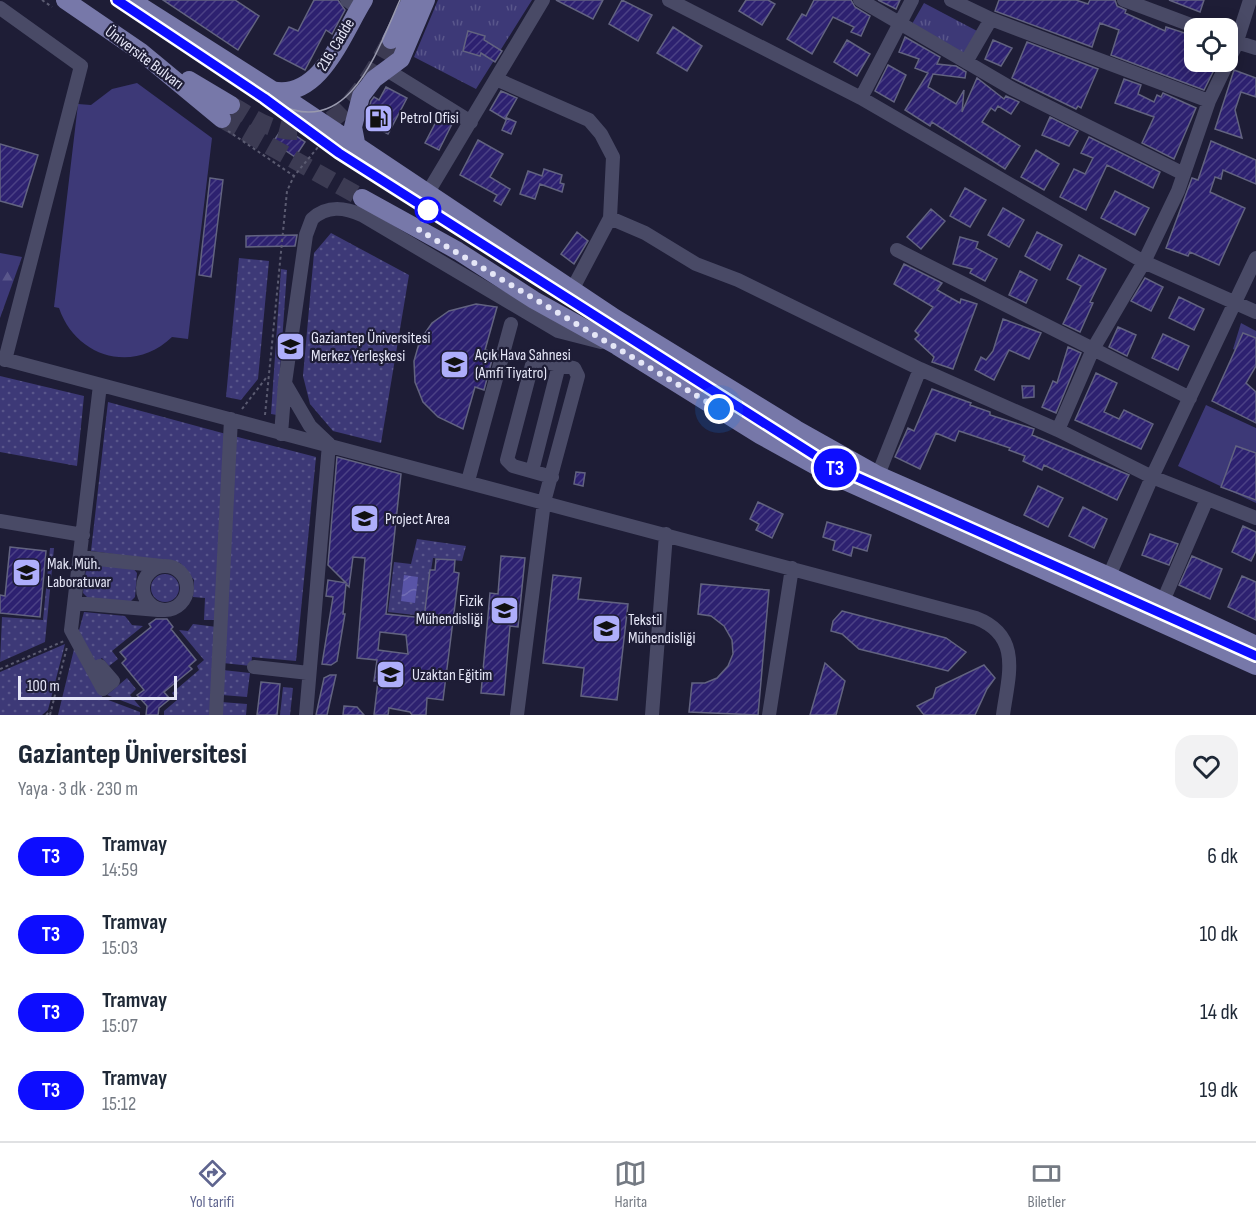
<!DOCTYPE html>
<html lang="tr">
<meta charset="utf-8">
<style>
:root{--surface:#fff;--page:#f2f2f3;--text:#1f2937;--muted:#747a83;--line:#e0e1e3;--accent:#5f658f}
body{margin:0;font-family:"Sofia Sans Condensed",sans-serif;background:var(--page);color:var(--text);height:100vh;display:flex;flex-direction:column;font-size:22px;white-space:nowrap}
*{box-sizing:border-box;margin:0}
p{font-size:20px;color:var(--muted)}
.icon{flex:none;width:33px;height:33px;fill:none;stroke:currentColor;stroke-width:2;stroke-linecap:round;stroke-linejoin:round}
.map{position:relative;height:715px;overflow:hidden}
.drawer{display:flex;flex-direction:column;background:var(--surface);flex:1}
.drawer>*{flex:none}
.badge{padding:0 12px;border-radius:20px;font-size:21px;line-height:39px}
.fabs{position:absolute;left:1184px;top:18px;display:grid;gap:12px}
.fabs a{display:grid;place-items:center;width:54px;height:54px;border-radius:12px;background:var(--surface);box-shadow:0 3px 15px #0003;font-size:30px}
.scale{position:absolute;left:18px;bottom:15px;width:159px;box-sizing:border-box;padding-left:6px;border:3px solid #e5e6f7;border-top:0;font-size:16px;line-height:21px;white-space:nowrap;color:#e5e6f7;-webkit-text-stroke:4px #1e1d36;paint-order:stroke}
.you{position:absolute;width:30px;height:30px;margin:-15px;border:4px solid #fff;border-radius:50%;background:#1a73e8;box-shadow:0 0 0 9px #1a73e833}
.map>.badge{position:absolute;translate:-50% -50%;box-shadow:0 0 0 3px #fff}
.round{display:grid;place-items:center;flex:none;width:63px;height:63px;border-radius:18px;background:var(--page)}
.headline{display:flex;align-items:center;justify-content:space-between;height:102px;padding:0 18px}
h1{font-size:28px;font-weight:800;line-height:45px}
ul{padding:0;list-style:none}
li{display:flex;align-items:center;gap:18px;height:78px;padding:0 18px}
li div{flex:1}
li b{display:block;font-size:22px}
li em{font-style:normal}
li .badge{min-width:66px;font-weight:700;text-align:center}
.dock{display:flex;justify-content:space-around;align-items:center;height:84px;border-top:2px solid var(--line);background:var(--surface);font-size:16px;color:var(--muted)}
.dock a{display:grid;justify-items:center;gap:3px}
.dock .current{color:var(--accent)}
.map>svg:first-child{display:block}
.grass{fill:url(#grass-dots)}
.forest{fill:url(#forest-firs)}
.park{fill:url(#park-tufts)}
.pitch{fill:#3d3977}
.water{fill:url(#water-waves)}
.building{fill:url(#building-hatch);stroke:#626380;stroke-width:1.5;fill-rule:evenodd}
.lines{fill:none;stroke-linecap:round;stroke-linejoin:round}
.major-tunnel{stroke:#3c3b53;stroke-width:18;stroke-dasharray:18 9;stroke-linecap:butt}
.path{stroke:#5b5b71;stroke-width:2;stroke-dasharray:3 3;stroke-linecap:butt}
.minor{stroke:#494a66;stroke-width:14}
.major{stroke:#7778a9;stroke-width:18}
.tram{stroke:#999aae;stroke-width:1.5}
.line-casing{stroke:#fff;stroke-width:14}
.line{stroke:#0d0dff;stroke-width:9}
.walk{stroke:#e5e6f7;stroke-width:6;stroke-dasharray:0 10.8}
.stop-dot{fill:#fff;stroke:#0d0dff;stroke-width:3}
.labels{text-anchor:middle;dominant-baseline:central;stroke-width:4.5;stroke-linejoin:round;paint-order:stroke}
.street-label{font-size:16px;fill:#e5e6f7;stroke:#1e1d36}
.poi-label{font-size:16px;fill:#e5e6f7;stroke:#1e1d36;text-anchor:start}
</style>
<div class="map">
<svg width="1256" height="715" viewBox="0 0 1256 715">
<defs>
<pattern id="grass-dots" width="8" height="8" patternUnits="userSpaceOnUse" patternTransform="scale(1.5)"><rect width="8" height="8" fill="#3d3977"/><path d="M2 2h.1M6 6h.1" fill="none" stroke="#59568b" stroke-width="1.8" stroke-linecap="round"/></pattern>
<pattern id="forest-firs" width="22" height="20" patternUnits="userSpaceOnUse" patternTransform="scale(1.5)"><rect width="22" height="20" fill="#3d3977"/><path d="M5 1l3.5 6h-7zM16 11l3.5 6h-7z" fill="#59568b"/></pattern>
<pattern id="park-tufts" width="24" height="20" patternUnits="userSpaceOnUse" patternTransform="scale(1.5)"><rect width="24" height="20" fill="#3d3977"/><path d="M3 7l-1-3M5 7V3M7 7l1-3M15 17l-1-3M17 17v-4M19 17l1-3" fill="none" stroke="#59568b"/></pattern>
<pattern id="water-waves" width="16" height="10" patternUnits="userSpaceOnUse" patternTransform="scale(1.5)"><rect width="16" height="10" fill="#5954a7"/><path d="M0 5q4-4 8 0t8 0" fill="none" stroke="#716db4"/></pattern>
<pattern id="building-hatch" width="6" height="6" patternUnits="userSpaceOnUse" patternTransform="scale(1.5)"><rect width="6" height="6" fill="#2d2170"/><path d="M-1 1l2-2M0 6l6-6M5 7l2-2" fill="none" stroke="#4b4185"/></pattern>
</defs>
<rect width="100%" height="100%" fill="#1e1d36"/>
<path class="grass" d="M331 233 409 275 381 443 333 431 310 404 303 376 314 253Z
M239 258 269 261 258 379 241 400 226 397Z
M281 269 287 270 277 415 271 414Z
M0 376 84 396 77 466 0 452Z
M108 402 226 434 217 620H204L205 598 193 597 194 580 180 563 91 551Z
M234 436 316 457 296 661 252 657 251 666 223 663Z
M417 539 466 546 462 561 433 558 424 616 388 612 394 562 411 564Z
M50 548H54L45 642 0 662 2 617 43 620Z
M92 563 132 567 137 573 135 597 129 603 89 599 83 593 86 569Z
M151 588a14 14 0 1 1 28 0a14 14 0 1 1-28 0Z
M84 612 125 616 132 625 143 626 112 651 118 659 109 666 102 658 94 664 78 634Z
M193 624 217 627 212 715H164V711L177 700 172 693 199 670 197 666 204 660 179 630 188 631Z
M65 644 48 710 42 715H0V672Z
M75 645 103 698 140 712V715H58Z
M223 670 250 673 247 697 222 695Z
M127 678 136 689 130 695 141 708 107 695Z
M283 687 293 688 290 715H280Z
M221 702 247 704 246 715H221Z"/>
<path class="forest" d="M0 253 22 257 0 318Z"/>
<path class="park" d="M438 0H532L476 89 414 57Z
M924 3 979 32 964 56 912 24Z"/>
<path class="pitch" d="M137 83 212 138 188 339 172 337C134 374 76 358 59 308L54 307 78 104 91 105 112 89Z
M1241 323 1256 331V360L1233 349Z
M1206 405 1256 428V503L1178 466Z"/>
<path class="water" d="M404 575 418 577 415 603 401 601Z"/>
<path class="building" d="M163 0H235L259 16 238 50Z
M314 0H338L345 10 332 34 326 30 305 70 274 54 289 27 298 31Z
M556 0H603L593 19Z
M622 0 652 15 638 41 609 24Z
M746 0H768L775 4 762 25 739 11Z
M814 0H851L855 7 870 16 861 36 851 32 854 27 833 17 812 54 787 39 802 14 806 16Z
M878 0H900L896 9Z
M999 0H1076L1088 4 1090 0H1115L1117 6 1126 10 1125 13 1165 31 1166 27 1194 36V62H1215L1213 72 1204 90 1111 55 1119 30 1100 23 1092 47 995 11Z
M1169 0H1204L1200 12Z
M673 27 702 46 687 71 657 53Z
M468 31 485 36 484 40 502 51 495 62 481 53 480 56 463 51Z
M905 37 940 57 937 64 956 66 966 72 965 78 933 74 928 87 956 104 964 90 962 112 977 78 1004 99 1006 96 1019 102 1011 114 998 106 995 111 991 108 982 122 1020 146 1005 169 932 122 930 126 905 110 928 73 915 68 919 59 899 52Z
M847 40 870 54 857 76 834 62Z
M993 40 1012 48 1001 66 985 59Z
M1027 42 1098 69 1081 108 1078 106 1076 109 1012 78Z
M888 65 906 75 894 102 875 91Z
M1234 70 1256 78V97L1241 92 1235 110 1242 138 1215 129Z
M1124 79 1141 85 1138 94 1154 102 1157 95 1161 97 1163 93 1196 108 1174 159 1142 143 1154 117 1115 103Z
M386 87 407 98 388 134 366 122 371 101 374 97 379 100Z
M501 91 517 98 505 119 490 110Z
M440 114 453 122 439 150 425 143Z
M1050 117 1078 131 1069 146 1042 135Z
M507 118 516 122 511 134 502 130Z
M283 127 305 142 295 157 273 142Z
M1089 137 1160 172 1153 188 1107 165 1086 210 1060 197 1074 169 1085 174 1093 158 1081 153Z
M478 140 503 154 490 177 510 189 501 205 494 201 497 195 460 175Z
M1211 141 1256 160V184L1223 170 1221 179 1215 177 1210 192 1245 208 1219 265 1190 252 1188 256 1166 248 1192 178 1198 180Z
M0 144 38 155 22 207 0 201Z
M1036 150 1059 164 1044 190 1021 177Z
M544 169 562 175 560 183 564 184 562 192 540 184 535 199 520 194 528 171 542 176Z
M210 178 223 180 211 277 199 275Z
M965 188 986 200 970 227 950 216Z
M1115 191 1149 208 1135 235 1101 218Z
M1003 208 1024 220 1009 247 988 235Z
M931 209 945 221 921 249 907 237Z
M577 232 588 241 574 264 561 254Z
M1037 232 1062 245 1050 270 1025 256Z
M297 235 295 246 246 247V236Z
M960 237 978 242 976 248 997 259 985 281 970 273 972 269 953 264Z
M1079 255 1106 269 1090 302 1093 303 1080 332 1063 324 1081 286 1067 279Z
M904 264 942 283 937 290 960 303 961 299 977 304 953 369 932 362 934 357 915 339 919 335 915 331 933 307 894 284Z
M1020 271 1037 280 1026 303 1009 295Z
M1145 278 1163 287 1151 311 1131 301Z
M1179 297 1204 309 1194 330 1169 318Z
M476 304 497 307 485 350 494 352 484 390 475 387 463 429 438 417 423 402 415 382 414 361 420 340 432 323 449 311Z
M1003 319 1041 333 1029 359 1009 350 994 380 975 370 981 357 986 360 993 351Z
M1118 327 1136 335 1127 356 1109 347Z
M1243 333 1256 338V366L1246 383 1256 392V423L1212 401Z
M1163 334 1189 346 1178 370 1152 358Z
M1068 347 1081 353 1056 413 1042 407 1053 381 1057 383Z
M1096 373 1117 383 1104 412 1119 419 1124 410 1153 424 1141 449 1075 420Z
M1022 386H1034V397L1023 398Z
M932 389 971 403 970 405 990 412V415L1028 427 1034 429 1032 435 1129 475 1117 500 1044 465 1042 470 1023 461 1025 456 1009 450 1010 448 959 431 955 441 936 433 920 469 895 457 908 428 914 431Z
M1236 446 1256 453V500L1221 487Z
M337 457 401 474 386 614 424 618 430 570H435L436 559 455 560 454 572 459 573 443 700 427 698 426 715H412L410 712 389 708 388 715H374L378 681H374L377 660 357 658 365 558 353 557 349 587 346 584 343 614H345L337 661 331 665 322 664 333 597 326 596 328 580 346 583 328 565ZM380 632 406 635 408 654 378 650Z
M576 472 585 473 583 486 574 484Z
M1038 486 1063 498 1048 527 1024 515Z
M758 502 783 514 772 538 756 530 759 524 750 519Z
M1083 507 1107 519 1094 548 1069 536Z
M827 522 871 535 867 551 853 547 851 556 833 550 835 541 823 537Z
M1243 526 1256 532V551L1251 561 1232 552Z
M1150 534 1178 544 1169 565 1142 555Z
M10 547 46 551 40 617 0 613V595L5 596Z
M501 556 525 558 518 627 510 626 504 695 481 693 490 593 498 594Z
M1192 556 1222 569 1210 599 1179 585Z
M553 575 581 578 578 599 628 604 617 700 581 696 584 668 543 663Z
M1242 576 1256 582V620L1228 607Z
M701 584 769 590 758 715 689 712 692 683H705L717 678 728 666 733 654 732 640 724 626 711 616 698 614Z
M842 611 946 638 966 652 948 671 859 649 842 634 831 631 833 621Z
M156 619H167L173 627 171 629 196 660 189 666 192 669 164 692 170 699 159 708 158 715H146L147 706 137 695 144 690 122 663 126 659 120 652 151 627 149 624Z
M825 663 845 681 836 715H810Z
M984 665 995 678 987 689 975 715H924L917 706 933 698 936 688Z
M330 675H336L327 715H316L324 678Z
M261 682 280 684 277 715H257Z
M344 706 357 707 364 715H343Z"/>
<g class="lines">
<path class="major-tunnel" d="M231 105C244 112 257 122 272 127 333 148 367 84 391 40
M222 119 362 198"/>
<path class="path" d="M42 0 52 7
M228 131 294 176 324 140
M242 409 266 378
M265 415 287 191 294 176
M0 669 64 641
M46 715 51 711
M50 715 67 647"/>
<path class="minor" d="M347 0 358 8
M669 0 861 98 1144 262 1256 312
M860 0 1011 88 1184 174
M951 0 991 19 1209 101
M1124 0 1199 28
M0 8 81 66 5 360
M1227 39 1256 48
M966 62 991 19
M387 70 471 122
M496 79 589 120 601 134 613 157 610 218 572 290
M861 98 912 0
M427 194 543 0
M610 218 645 233 696 264 738 280 920 369
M897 250 1190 398
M0 358 976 618C1023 636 1008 677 1003 715
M286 385 310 426 329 444 306 715
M1058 430 1093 349 1144 262 1178 191 1209 101 1235 47 1250 0
M281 434 285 383 306 235 312 219C327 205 344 207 362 215L558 331 601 342
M532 471 559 365
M878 475 920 369 1058 430 1152 477 1256 518
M468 481 511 324
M0 521 83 535
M80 557 162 566
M143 588a22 22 0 1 1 44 0a22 22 0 1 1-44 0Z
M1109 576 1152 477 1256 258
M1163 601 1207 499
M75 603 158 610
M254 667 309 673
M93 671 100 666 113 681 103 689 71 630 100 385
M216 715 231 419
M517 715 544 502 578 376 574 368 539 361 532 365 507 460 513 466 552 477
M652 715 666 534
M769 715 792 568"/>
<path class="major" d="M65 0 141 52 222 119
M131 0 293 103 615 318 796 429 878 475 1109 576 1256 645
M391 40 411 0
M189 80 231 105
M272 90C320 101 343 33 364 0
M357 148 353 127 361 96 374 79 401 59 426 0
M362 198 458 251 534 300 617 346 760 435 836 477 1256 666"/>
<path class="tram" d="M116 0 264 98 322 142 830 465 1256 656
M278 104C350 140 378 48 400 0"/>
</g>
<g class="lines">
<defs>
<path id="line" d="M117 0 264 98 339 153 830 465 1256 656"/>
</defs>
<use href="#line" class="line-casing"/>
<use href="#line" class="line"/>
<path class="walk" d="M428 210 419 230 719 409"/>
</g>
<defs>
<symbol id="fuel-square" viewBox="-11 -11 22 22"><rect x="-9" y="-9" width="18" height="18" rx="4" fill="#aeaefb" stroke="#1e1d36"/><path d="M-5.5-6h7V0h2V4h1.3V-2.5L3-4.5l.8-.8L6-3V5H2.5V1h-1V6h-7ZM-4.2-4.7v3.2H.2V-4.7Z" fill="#111"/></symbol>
<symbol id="university-square" viewBox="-11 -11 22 22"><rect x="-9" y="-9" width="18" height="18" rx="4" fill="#aeaefb" stroke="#1e1d36"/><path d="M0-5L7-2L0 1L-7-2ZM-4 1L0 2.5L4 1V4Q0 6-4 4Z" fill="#111"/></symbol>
</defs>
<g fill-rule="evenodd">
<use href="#fuel-square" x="362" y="102" width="33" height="33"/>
<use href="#university-square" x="274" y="330" width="33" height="33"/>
<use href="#university-square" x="438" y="348" width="33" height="33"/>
<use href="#university-square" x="348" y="502" width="33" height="33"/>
<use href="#university-square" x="10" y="556" width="33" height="33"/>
<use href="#university-square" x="488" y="594" width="33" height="33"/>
<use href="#university-square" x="590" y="612" width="33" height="33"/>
<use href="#university-square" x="374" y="658" width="33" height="33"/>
</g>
<circle class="stop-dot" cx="428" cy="210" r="12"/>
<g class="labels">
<g class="street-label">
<text transform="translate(336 45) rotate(-59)">216. Cadde</text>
<text transform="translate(144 58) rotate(37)">Üniversite Bulvarı</text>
</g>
<g class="poi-label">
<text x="400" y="118">Petrol Ofisi</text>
<text x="311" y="338">Gaziantep Üniversitesi<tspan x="311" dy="18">Merkez Yerleşkesi</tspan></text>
<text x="475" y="355">Açık Hava Sahnesi<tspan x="475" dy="18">(Amfi Tiyatro)</tspan></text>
<text x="385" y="519">Project Area</text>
<text x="47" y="564">Mak. Müh.<tspan x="47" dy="18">Laboratuvar</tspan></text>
<text x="483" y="601" text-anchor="end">Fizik<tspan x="483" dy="18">Mühendisliği</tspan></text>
<text x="628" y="620">Tekstil<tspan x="628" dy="18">Mühendisliği</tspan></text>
<text x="412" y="675">Uzaktan Eğitim</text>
</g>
</g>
</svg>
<div class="fabs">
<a><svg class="icon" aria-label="locate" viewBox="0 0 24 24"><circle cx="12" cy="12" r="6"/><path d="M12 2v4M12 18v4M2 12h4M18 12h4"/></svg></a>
</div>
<div class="scale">100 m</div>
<div class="you" style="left:719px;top:409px"></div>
<b class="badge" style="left:835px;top:468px;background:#0d0dff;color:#fff">T3</b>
</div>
<section class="drawer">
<div class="headline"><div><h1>Gaziantep Üniversitesi</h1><p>Yaya · 3 dk · 230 m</p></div><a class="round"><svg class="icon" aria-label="heart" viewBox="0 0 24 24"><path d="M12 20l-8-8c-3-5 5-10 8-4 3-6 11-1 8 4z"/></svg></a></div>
<ul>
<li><span class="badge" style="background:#0d0dff;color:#fff">T3</span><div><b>Tramvay</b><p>14:59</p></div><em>6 dk</em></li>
<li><span class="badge" style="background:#0d0dff;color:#fff">T3</span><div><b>Tramvay</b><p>15:03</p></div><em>10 dk</em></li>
<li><span class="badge" style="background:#0d0dff;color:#fff">T3</span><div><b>Tramvay</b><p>15:07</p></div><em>14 dk</em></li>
<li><span class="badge" style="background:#0d0dff;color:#fff">T3</span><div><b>Tramvay</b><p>15:12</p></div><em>19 dk</em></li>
</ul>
</section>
<nav class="dock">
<a class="current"><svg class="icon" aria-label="directions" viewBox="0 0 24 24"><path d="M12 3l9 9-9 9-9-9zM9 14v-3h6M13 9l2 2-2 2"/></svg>Yol tarifi</a>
<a><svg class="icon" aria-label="map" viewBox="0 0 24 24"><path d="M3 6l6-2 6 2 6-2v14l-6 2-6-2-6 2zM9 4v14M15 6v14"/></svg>Harita</a>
<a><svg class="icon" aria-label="tickets" viewBox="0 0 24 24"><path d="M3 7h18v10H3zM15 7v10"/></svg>Biletler</a>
</nav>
